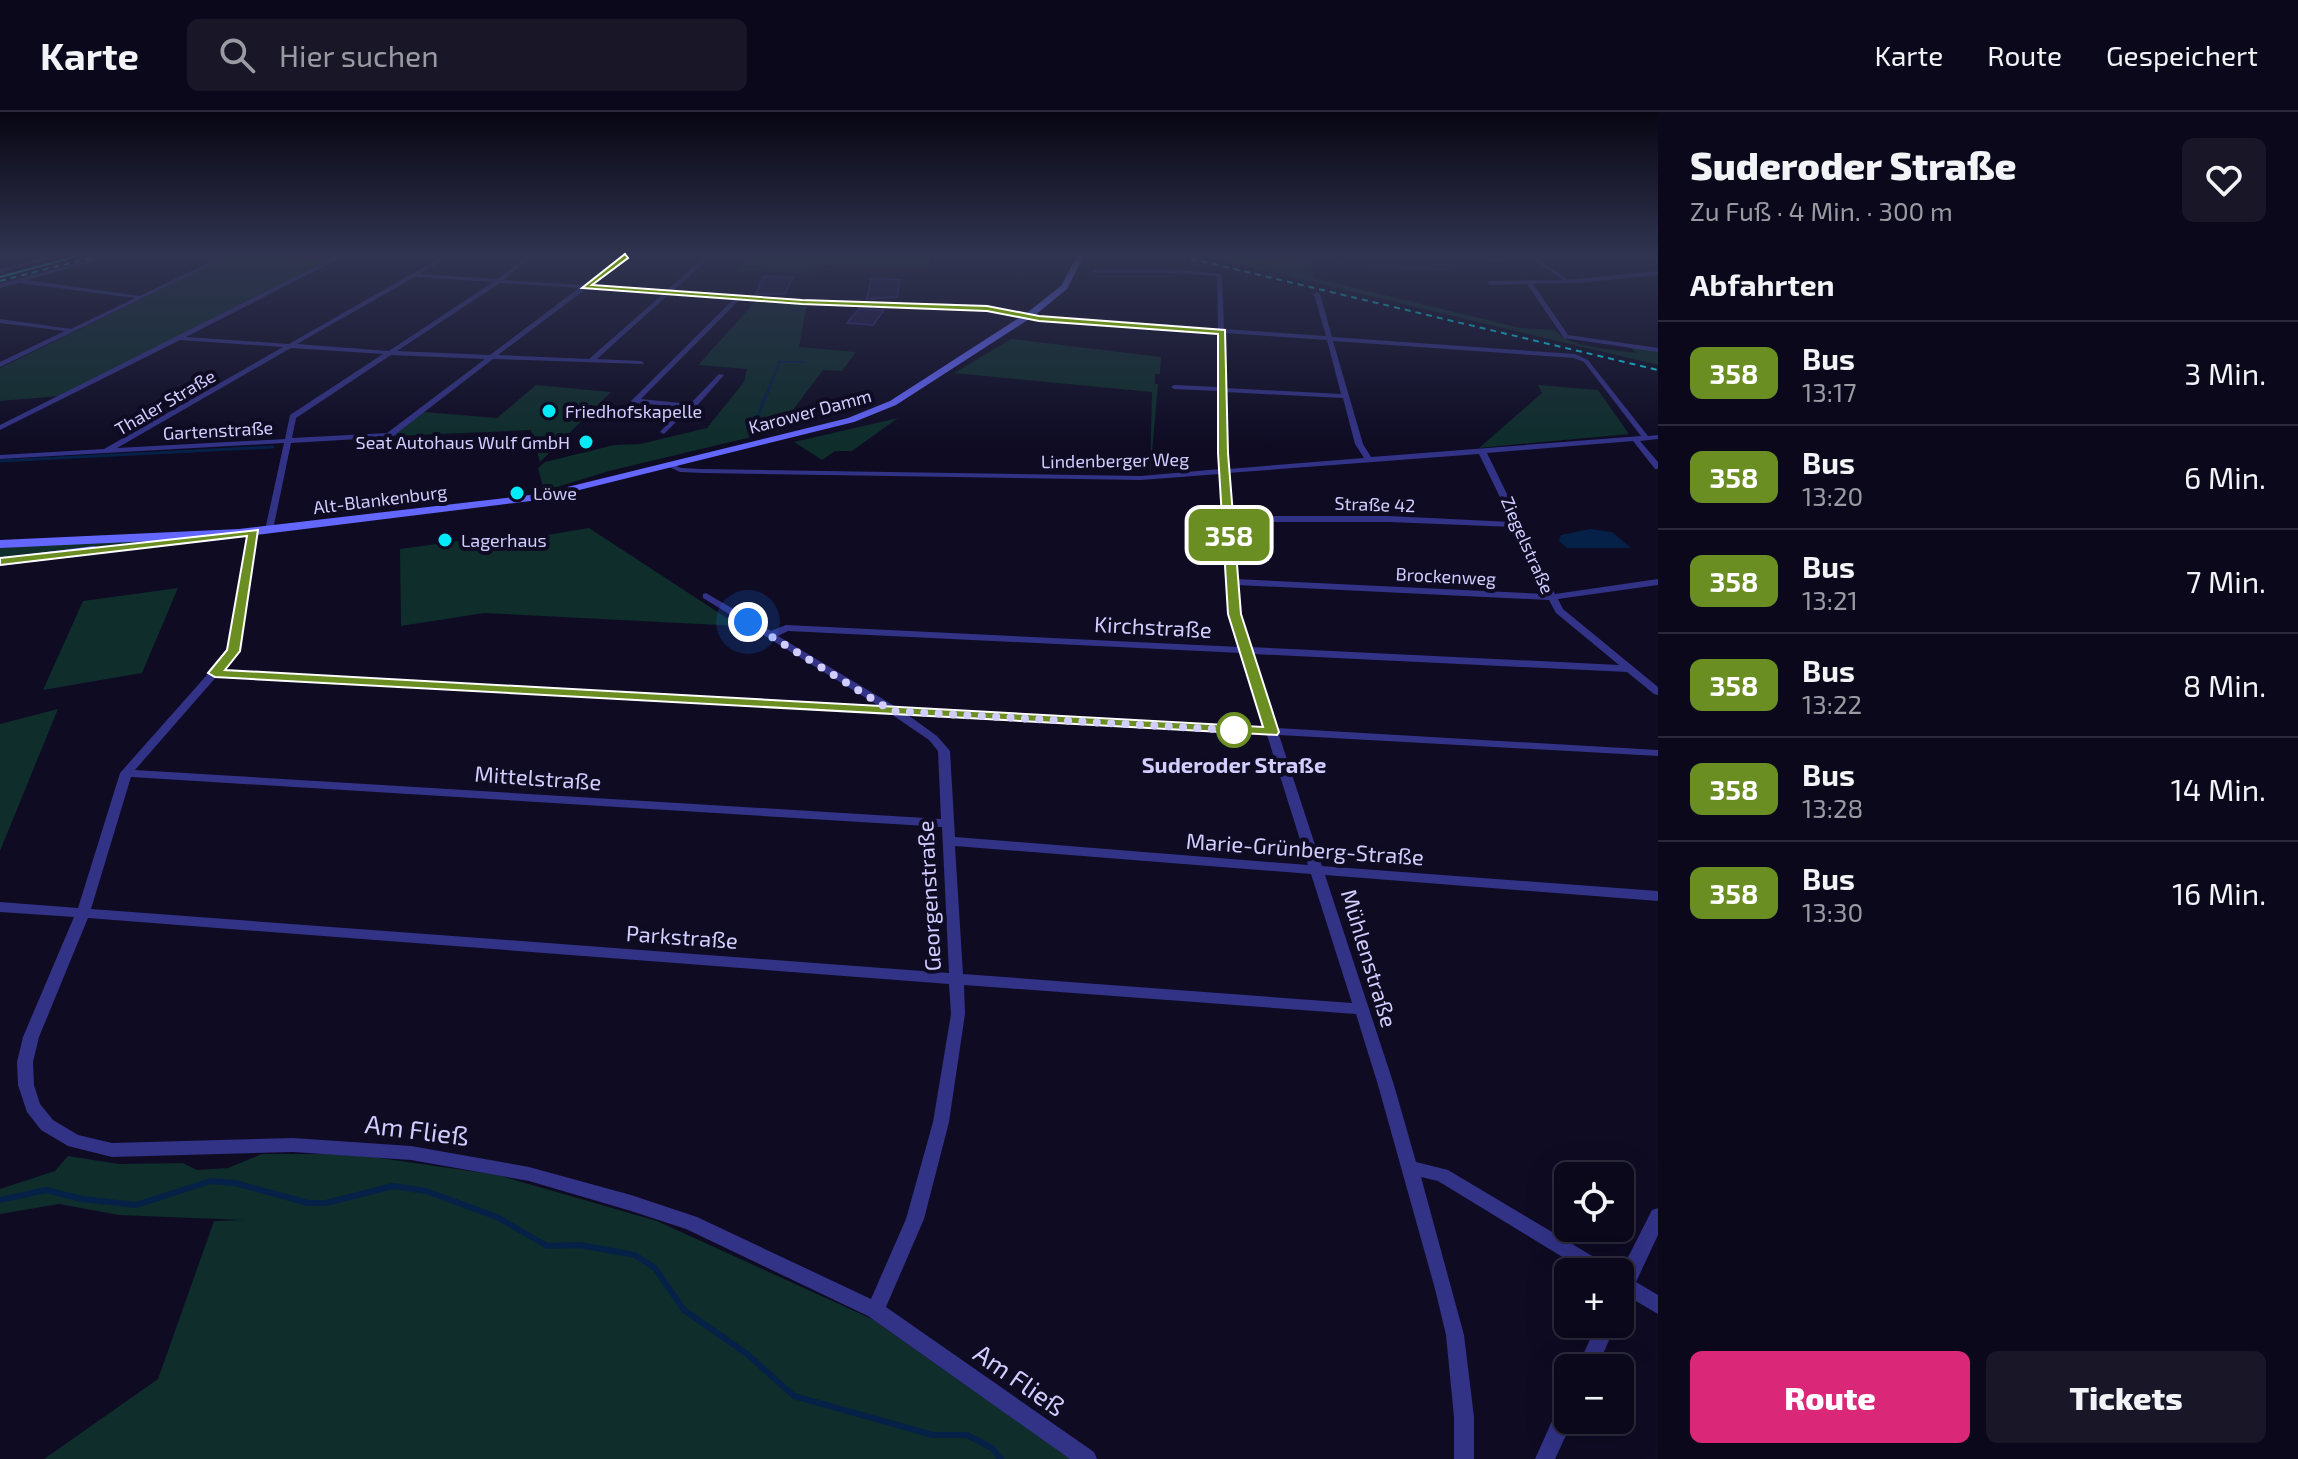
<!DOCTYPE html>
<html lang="de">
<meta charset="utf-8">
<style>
:root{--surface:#0a081a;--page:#181627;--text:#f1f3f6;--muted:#999aa2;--line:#2a2939;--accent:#db2777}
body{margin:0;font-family:"Exo 2",sans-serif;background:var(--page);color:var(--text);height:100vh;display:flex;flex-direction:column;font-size:30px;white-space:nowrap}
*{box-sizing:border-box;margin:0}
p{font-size:26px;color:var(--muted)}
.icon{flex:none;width:44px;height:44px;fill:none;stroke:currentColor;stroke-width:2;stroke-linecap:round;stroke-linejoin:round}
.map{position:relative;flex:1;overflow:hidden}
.side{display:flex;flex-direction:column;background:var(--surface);width:640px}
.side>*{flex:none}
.badge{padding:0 16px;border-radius:12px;font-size:28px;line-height:52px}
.buttons{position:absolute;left:1554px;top:1050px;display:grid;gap:16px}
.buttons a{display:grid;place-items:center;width:80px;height:80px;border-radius:12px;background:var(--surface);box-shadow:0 8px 32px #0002,0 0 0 2px var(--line);font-size:40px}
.you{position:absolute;width:40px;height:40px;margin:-20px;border:6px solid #fff;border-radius:50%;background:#1a73e8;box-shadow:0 0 0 12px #1a73e833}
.map>.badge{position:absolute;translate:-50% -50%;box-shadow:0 0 0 4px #fff}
h2{padding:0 32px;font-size:30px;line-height:72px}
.round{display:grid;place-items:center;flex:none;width:84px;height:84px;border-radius:12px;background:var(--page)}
.head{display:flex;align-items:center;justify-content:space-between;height:136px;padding:0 32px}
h1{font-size:38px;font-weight:800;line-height:60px}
.primary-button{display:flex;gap:16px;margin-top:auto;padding:16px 32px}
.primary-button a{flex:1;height:92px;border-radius:12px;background:var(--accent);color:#fff;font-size:32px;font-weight:800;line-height:92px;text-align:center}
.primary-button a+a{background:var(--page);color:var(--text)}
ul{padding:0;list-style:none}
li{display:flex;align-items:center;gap:24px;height:104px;padding:0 32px;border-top:2px solid var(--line)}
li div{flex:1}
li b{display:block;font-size:30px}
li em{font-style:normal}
li .badge{min-width:88px;font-weight:700;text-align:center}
header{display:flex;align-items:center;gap:48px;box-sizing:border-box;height:112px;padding:0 40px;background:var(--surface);border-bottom:2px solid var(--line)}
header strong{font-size:38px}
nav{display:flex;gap:44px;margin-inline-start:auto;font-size:28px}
.search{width:560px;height:72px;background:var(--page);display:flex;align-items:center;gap:20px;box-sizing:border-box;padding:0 28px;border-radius:12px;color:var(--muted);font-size:30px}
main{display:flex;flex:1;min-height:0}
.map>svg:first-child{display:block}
.green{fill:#0e2d2b}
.water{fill:#062147}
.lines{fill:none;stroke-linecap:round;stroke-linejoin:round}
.stream-far2{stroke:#062147;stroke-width:2}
.stream-far1{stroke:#062147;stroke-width:3}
.stream{stroke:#062147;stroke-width:6}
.building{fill:#1d1646;stroke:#312574;stroke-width:2}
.minor{fill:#323287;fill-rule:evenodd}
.secondary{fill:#6467ff;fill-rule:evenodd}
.tram{stroke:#00eaf8;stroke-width:2}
.rail{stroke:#00eaf8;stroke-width:2;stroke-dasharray:6 5;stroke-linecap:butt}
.line{fill:#6b8e23;stroke:#fff;stroke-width:2}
.walk{stroke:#d1cdff;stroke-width:8;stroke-dasharray:0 14.4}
.poi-dot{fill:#00eaf8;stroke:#0e0b23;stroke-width:3}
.stop-dot{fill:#fff;stroke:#6b8e23;stroke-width:4}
.labels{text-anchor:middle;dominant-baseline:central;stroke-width:8;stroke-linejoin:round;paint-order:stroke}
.far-street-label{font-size:18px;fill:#d1cdff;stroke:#0e0b23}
.far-poi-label{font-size:18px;fill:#d1cdff;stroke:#0e0b23;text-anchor:start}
.street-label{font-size:22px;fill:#d1cdff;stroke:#0e0b23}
.stop-label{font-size:22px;font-weight:bold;fill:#d1cdff;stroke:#0e0b23}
.near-street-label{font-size:26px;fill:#d1cdff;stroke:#0e0b23}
</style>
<header>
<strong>Karte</strong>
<div class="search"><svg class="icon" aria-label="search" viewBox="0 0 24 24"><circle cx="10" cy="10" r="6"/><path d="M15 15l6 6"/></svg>Hier suchen</div>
<nav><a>Karte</a><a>Route</a><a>Gespeichert</a></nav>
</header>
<main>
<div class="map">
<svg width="1658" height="1347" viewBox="0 0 1658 1347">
<rect width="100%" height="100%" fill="#0e0b23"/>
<path class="green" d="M288 144 330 148 60 284 0 289V256L230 144Z
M751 144H930L929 156 819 153 813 161 736 159Z
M1203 144 1294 145 1310 150 1314 166 1520 216 1555 218C1569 236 1613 237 1636 241L1631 235 1658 239V253Z
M756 189 807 192 799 235 856 240 842 259 823 258 777 319 609 359 544 379 538 356 545 350 614 333 640 332 707 316 744 270 747 257 698 253Z
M1011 227 1161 245 1160 262H1155V272H1158L1150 364 1152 280 954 261Z
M536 273 611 280 540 350 531 318 392 324 424 300 497 306Z
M1538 273 1598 278 1629 322 1479 336 1542 281Z
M898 306 852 339H835L822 348 794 330Z
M589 416 739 514 484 501 401 514 400 437 466 428 469 436Z
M171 427 0 448V435Z
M178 476 142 561 43 578 83 489Z
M58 597 0 739V612Z
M262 1042H352L498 1063 657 1109 872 1207 1071 1347H44L158 1267 214 1109 243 1108 119 1103 59 1092 0 1102V1077L55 1059 68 1044 119 1052 183 1051 197 1058 228 1056Z"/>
<path class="water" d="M1590 417 1612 420 1631 436H1567L1559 429 1561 423Z"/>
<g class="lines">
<path class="stream-far2" d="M1146 144 1186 147
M1199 146 1240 144 1442 158 1464 150 1558 144
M779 250H804
M769 276 780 249"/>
<path class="stream-far1" d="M753 316 770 274
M0 349 273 335"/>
<path class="stream" d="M0 1088 46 1078 82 1087 136 1093 211 1069 235 1071 308 1091H326L393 1074 426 1079 497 1105 547 1134 580 1133 635 1143 655 1156 684 1198 747 1242 794 1284 933 1323H967L992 1336 1001 1347"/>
</g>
<path class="building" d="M764 164 779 165H793L785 182H756Z
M871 167 900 168 897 185 867 187Z
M859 197 884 198 873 213 847 211Z"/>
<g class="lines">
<path class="minor" d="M49 144H59L0 161V157Z
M104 144H114L27 168 140 184 222 144H230L0 255V250L65 219 0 211V207L71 217 135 186 19 171 0 176V172Z
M337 144H344L186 225 289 232 443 144H450L420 162 498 167 527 144H533L504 168 583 173 621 144H628L590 174 666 179 706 144H712L673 179 802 188 987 194 1029 201 1032 204 1218 217 1217 164 1168 161H1095L1092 159 1095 157H1168L1222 162 1224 217 1326 224 1314 182 1317 180 1320 182 1332 225 1575 242 1588 248 1648 324 1658 323V327L1640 329 1658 350V357H1655L1633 329 1487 341 1521 411 1524 413 1523 415 1555 482 1658 467V473L1558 487 1563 497 1658 575V583L1654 582 1627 560 1252 542 1277 616 1658 638V644L1279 623 1322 754 1658 779V789L1325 763 1394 973 1416 1050 1448 1058 1609 1154 1612 1160H1587L1438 1069 1421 1065 1464 1223 1474 1305V1347H1454V1305L1446 1223 1435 1177 1378 973 1356 902 964 873 965 902 949 1010 924 1107 886 1195 1094 1340 1097 1347H1070L868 1204 686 1117 631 1099 529 1069 411 1048 293 1040 112 1045 68 1034 41 1018 27 1000 18 973 17 950 23 925 74 805 0 800V790L78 796 120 661 229 538 251 418 254 417 258 420 239 539 223 558 879 594 703 486V482L706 481 771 519 786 513 1240 535 1229 502 1220 362 1141 368 703 361 680 360 665 353 669 351 681 356 703 357 1141 364 1220 357 1218 279 1174 277 1171 275 1174 273 1218 275V220L1027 207 1025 204 987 198 802 192 740 187 641 287 690 292 719 262 724 263 695 296H690L664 322 660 320 683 295 635 291 631 289 734 187 669 182 597 247 641 249 644 251 643 252 493 247 392 325 291 331 273 418 269 421 265 418 284 331 0 347V343L104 337 283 235 180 228 0 318V313ZM415 165 493 170 389 239 297 232ZM500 171 579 176 490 243 397 239ZM586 177 663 182 589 247 498 243ZM1224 221 1327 228 1341 282 1225 276ZM1333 229 1574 246 1584 250 1641 324 1371 345 1363 332ZM291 236 383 242 290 303 285 327 117 336ZM391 243 485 247 387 321 292 326 296 306ZM1225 280 1343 286 1355 332 1364 346 1228 357ZM1479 342 1512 410 1389 404H1232L1228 361ZM1232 410H1389L1514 415 1546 482 1236 467ZM1237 473 1549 488 1556 501 1619 553 1250 535 1239 502ZM788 519 1241 541 1265 616 896 595 778 524ZM217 564 891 602 929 628 938 639 941 707 135 658ZM908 603 1267 623 1308 753 955 725 950 639 937 624ZM131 665 942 715 949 861 91 797ZM955 734 1311 762 1352 891 963 862ZM88 806 949 872 951 902 933 1010 906 1107 871 1187 697 1105 631 1083 529 1055 411 1034 293 1026 112 1031 78 1023 53 1008 40 992 34 973 33 950 39 925Z
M1527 144H1534L1568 168 1658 159V163L1578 171 1533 172 1568 223 1658 236V240L1564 226 1527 172 1490 173 1487 171 1490 169 1563 168Z
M1658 1096V1123L1636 1170 1658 1183V1202L1629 1185 1627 1190 1620 1193V1161L1652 1098Z
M1597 1212H1616L1597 1256H1577Z
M1568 1286V1308H1573L1555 1347H1535L1561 1289Z"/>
<path class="secondary" d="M1077 144H1084L1067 177 1034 204 896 293 854 310 539 388 239 425 0 436V428L239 417 539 382 848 306 890 289 1028 200 1061 174Z
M94 434 100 438 98 441 0 454V446Z"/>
<path class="tram" d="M0 165 78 144"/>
<path class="rail" d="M1180 144 1658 258
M0 169 98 144"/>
</g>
<linearGradient id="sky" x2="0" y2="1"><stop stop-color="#080613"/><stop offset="0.43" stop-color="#303450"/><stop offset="1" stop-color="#303450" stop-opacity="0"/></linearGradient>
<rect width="1658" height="333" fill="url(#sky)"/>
<path class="line" d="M625 142 628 146 592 173 802 188 987 194 1039 204 1225 218 1228 341 1241 502 1279 620 1277 623 215 565 208 561 227 538 247 424 0 453V446L258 418 240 539 225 558 1263 615 1228 502 1218 341V222L1039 209 987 199 802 192 582 176Z"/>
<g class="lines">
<path class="walk" d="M748 510 892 599 1234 618"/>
</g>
<g class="poi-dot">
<circle cx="549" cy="299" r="8"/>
<circle cx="586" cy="330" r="8"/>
<circle cx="517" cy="381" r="8"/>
<circle cx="445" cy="428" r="8"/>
</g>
<circle class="stop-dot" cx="1234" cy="618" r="16"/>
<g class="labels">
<g class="far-street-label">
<text transform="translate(165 290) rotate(-30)">Thaler Straße</text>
<text transform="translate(810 299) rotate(-15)">Karower Damm</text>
<text transform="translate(218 318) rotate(-3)">Gartenstraße</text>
<text transform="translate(1115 348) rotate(-1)">Lindenberger Weg</text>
<text transform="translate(380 387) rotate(-7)">Alt-Blankenburg</text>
<text transform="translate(1375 392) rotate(2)">Straße 42</text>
<text transform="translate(1528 433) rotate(66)">Ziegelstraße</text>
<text transform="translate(1446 464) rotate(3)">Brockenweg</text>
</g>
<g class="far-poi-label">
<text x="565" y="299">Friedhofskapelle</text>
<text x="570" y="330" text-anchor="end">Seat Autohaus Wulf GmbH</text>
<text x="533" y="381">Löwe</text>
<text x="461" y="428">Lagerhaus</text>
</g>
<g class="street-label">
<text transform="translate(1153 514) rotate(3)">Kirchstraße</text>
<text transform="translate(538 665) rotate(4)">Mittelstraße</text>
<text transform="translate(1305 736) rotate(4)">Marie-Grünberg-Straße</text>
<text transform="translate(928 784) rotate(-93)">Georgenstraße</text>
<text transform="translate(682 824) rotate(4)">Parkstraße</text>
<text transform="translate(1370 846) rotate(73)">Mühlenstraße</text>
</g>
<g class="stop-label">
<text x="1234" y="652">Suderoder Straße</text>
</g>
<g class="near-street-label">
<text transform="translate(417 1017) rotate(7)">Am Fließ</text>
<text transform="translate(1020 1267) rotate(35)">Am Fließ</text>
</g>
</g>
</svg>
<div class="buttons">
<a><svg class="icon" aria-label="locate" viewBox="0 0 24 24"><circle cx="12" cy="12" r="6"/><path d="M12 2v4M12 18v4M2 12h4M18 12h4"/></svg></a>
<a>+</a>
<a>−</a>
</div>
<div class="you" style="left:748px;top:510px"></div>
<b class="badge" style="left:1229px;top:423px;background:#6b8e23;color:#fff">358</b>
</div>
<section class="side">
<div class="head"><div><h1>Suderoder Straße</h1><p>Zu Fuß · 4 Min. · 300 m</p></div><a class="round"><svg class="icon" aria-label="heart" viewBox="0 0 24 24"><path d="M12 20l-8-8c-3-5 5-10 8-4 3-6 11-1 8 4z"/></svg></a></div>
<h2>Abfahrten</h2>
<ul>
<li><span class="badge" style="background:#6b8e23;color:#fff">358</span><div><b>Bus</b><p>13:17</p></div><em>3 Min.</em></li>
<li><span class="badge" style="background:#6b8e23;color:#fff">358</span><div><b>Bus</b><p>13:20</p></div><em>6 Min.</em></li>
<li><span class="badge" style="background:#6b8e23;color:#fff">358</span><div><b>Bus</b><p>13:21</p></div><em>7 Min.</em></li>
<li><span class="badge" style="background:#6b8e23;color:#fff">358</span><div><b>Bus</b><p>13:22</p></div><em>8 Min.</em></li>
<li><span class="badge" style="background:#6b8e23;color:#fff">358</span><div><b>Bus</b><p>13:28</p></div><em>14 Min.</em></li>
<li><span class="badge" style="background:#6b8e23;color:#fff">358</span><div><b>Bus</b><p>13:30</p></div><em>16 Min.</em></li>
</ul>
<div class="primary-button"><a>Route</a><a>Tickets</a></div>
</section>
</main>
